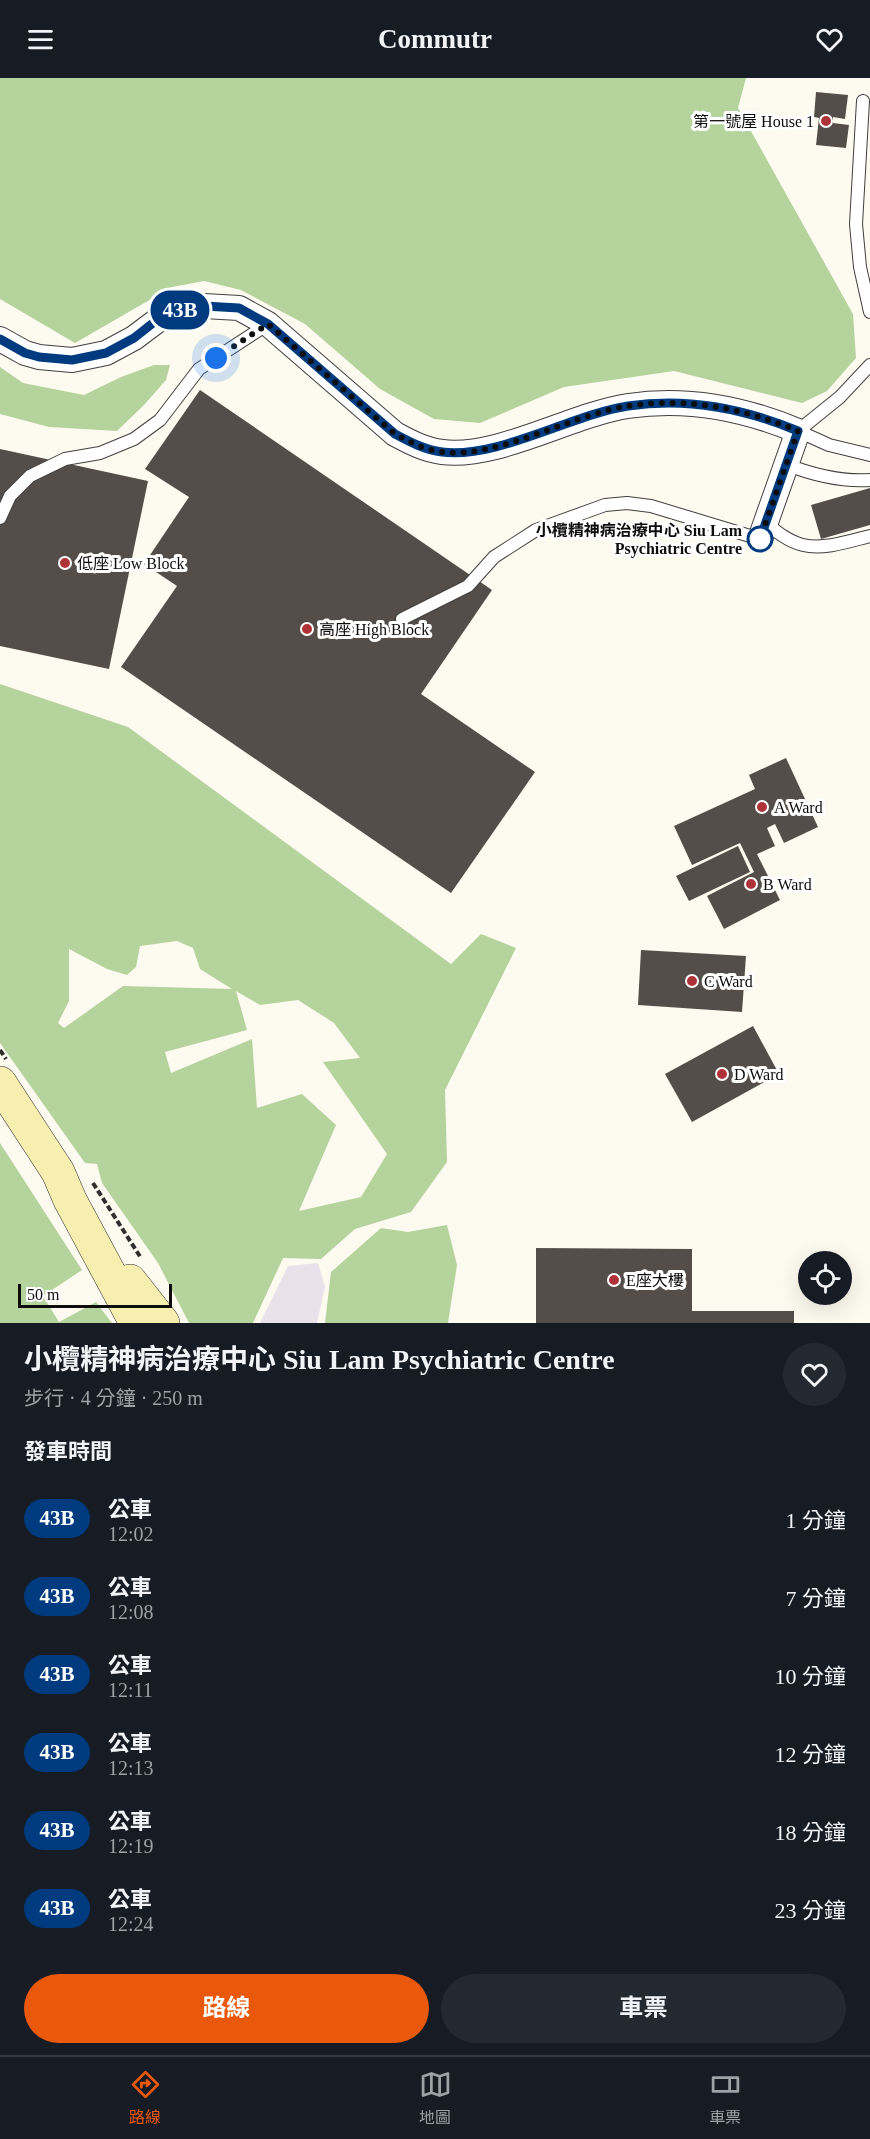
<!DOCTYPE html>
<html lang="zh-TW">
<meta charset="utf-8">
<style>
:root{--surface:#171b24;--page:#242831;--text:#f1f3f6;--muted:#9ea1a6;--line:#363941;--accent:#ea580c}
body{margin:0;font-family:"Times New Roman","Noto Sans TC",serif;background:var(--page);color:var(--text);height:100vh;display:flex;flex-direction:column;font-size:22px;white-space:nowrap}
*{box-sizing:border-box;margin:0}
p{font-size:20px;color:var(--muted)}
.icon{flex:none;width:33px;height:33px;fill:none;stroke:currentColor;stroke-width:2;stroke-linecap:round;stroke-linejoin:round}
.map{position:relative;height:1245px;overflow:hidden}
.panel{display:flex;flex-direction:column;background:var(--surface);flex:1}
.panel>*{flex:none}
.badge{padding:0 12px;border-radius:20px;font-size:21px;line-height:39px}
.buttons{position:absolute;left:798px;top:1173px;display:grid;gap:12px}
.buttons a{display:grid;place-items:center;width:54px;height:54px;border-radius:50%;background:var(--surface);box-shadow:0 6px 24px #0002;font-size:30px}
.scale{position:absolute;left:18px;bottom:15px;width:154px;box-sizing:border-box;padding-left:6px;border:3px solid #0d0d0d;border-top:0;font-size:16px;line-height:21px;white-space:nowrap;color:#0d0d0d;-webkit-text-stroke:4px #fff;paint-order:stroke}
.you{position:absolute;width:30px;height:30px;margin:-15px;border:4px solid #fff;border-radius:50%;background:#1a73e8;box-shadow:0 0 0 9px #1a73e833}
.map>.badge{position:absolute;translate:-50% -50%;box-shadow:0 0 0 3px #fff}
h2{padding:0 24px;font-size:22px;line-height:54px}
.round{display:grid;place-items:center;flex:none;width:63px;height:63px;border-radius:32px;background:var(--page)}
.summary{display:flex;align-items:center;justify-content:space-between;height:102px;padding:0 24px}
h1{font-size:28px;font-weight:700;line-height:45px}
.cta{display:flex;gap:12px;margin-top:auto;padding:12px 24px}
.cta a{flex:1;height:69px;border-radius:36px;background:var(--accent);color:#fff;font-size:24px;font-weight:700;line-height:69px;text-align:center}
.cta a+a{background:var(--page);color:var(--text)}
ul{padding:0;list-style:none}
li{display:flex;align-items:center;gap:18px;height:78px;padding:0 24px}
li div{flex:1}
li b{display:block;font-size:22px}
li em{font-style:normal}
li .badge{min-width:66px;font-weight:700;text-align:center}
header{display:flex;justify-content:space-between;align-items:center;height:78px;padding:0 24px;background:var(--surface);font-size:27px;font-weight:700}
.menu{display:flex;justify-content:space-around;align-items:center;height:84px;border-top:2px solid var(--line);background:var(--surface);font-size:16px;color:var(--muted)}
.menu a{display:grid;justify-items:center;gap:3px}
.menu .current{color:var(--accent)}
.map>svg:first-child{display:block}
.industrial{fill:#eae2eb}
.forest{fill:#b5d39d;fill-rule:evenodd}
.building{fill:#544e4a}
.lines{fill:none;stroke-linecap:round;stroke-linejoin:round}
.service-casing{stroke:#404040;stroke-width:14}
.minor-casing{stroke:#404040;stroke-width:26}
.secondary-casing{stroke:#2f2f2f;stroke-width:34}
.path{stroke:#2f2f2f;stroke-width:4;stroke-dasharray:6 3;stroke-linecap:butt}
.service{stroke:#fff;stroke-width:12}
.minor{stroke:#fff;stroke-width:24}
.secondary{stroke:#f7efb0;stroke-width:33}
.line-casing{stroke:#fff;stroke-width:14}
.line{stroke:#003b80;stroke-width:9}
.walk{stroke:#0d0d0d;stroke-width:6;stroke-dasharray:0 10.8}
.poi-dot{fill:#ae3339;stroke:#fff;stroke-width:2}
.stop-dot{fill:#fff;stroke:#003b80;stroke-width:3}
.labels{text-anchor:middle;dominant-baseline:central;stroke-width:6;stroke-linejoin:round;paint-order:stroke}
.poi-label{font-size:16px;fill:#0d0d0d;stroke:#fff;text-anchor:start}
.stop-label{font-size:16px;font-weight:bold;fill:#0d0d0d;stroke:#fff;text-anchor:end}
</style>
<header><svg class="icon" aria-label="menu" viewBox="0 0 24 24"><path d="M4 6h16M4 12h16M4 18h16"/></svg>Commutr<svg class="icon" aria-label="heart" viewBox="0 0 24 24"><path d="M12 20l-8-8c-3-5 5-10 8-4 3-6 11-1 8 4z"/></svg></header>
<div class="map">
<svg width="870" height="1245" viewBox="0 0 870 1245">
<rect width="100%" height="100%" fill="#fdfaef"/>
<path class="industrial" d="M318 1185 325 1209 317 1245H260L288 1188Z"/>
<path class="forest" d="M0 0H746L738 30 853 236 856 280 827 313 802 325 674 293 564 309 480 345 434 341 380 311 305 246 241 212 204 203 172 209 75 265 0 221Z
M154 287H170L166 302 144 327 117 353 49 349 0 336V289L23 305 84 317 121 299Z
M0 606 128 649 451 886 481 856 516 870 445 1012 447 1084 411 1134 355 1151 321 1181 283 1180 253 1245H189L158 1185 102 1105 97 1086 85 1085 0 965ZM177 863 193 870 200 891 232 911 123 908 64 950 58 945 69 923V871L107 891 127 897 136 889 140 868ZM236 913 260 927 298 922 334 945 360 980 323 984 387 1076 361 1119 299 1133 336 1047 302 1016 257 1030 252 961 171 995 165 974 247 952Z
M0 1065 82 1192 43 1218 59 1244 96 1224 112 1245H0Z
M447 1147 457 1187 448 1245H325L331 1194 381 1150 408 1154Z"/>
<path class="building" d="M816 14 848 17 845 41 833 39V45L849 47 846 70 816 67 819 40 814 39Z
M200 312 492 512 421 616 535 694 451 815 121 589 177 508 144 486 189 419 145 391Z
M0 371 148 403 109 591 0 568Z
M870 410V447L821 461 811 427Z
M786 680 818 749 784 765 775 746 767 750 775 768 757 776 780 822 724 851 707 818 754 794 740 765 692 787 674 748 755 711 749 697Z
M738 768 750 794 689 823 676 798Z
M641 872 746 878 742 934 638 927Z
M753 948 779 996 692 1044 665 996Z
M536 1170 692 1171V1233H794V1245H536Z"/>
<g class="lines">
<defs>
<path id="service" d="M863 23 856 146 860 189 870 234
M870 287 840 319 798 353 829 367 870 377
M785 386C813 397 840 404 870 402
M0 440 10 418 30 398 65 381 100 375 134 361 160 342 199 291 268 246
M766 445C777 454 789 464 803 467 824 472 850 463 870 458
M402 541 468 508 494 479 536 452 605 427 627 425 651 428 760 461"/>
<path id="minor" d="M0 261 25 275 39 279 72 282 106 275 134 260 162 239 174 234 204 228 239 230 268 246 395 356C410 364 425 372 442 374 498 381 570 337 628 328 687 319 743 330 798 353L760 461"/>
<path id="secondary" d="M0 1005 58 1094 70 1122 136 1245
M130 1203 163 1245"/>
</defs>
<use href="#service" class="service-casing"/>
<use href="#minor" class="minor-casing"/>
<use href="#secondary" class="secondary-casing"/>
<path class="path" d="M0 972 6 981
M93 1105 141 1180"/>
<use href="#service" class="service"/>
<use href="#minor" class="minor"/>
<use href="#secondary" class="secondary"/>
</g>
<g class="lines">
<defs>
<path id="line" d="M0 261 25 275 39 279 72 282 106 275 134 260 153 245 174 234 204 228 239 230 268 246 395 356C410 364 425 372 442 374 498 381 570 337 628 328 687 319 743 330 798 353L760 461"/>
</defs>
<use href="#line" class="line-casing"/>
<use href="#line" class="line"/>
<path class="walk" d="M216 280 268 246 395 356C410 364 425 372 442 374 498 381 570 337 628 328 687 319 743 330 798 353L760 461"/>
</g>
<g class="poi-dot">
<circle cx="826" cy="43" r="6"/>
<circle cx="65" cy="485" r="6"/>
<circle cx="307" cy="551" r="6"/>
<circle cx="762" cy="729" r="6"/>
<circle cx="751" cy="806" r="6"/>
<circle cx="692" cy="903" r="6"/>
<circle cx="722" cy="996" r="6"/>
<circle cx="614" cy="1202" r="6"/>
</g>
<circle class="stop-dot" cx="760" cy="461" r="12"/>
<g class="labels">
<g class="poi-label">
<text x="814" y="43" text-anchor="end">第一號屋 House 1</text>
<text x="77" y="485">低座 Low Block</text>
<text x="319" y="551">高座 High Block</text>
<text x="774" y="729">A Ward</text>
<text x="763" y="806">B Ward</text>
<text x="704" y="903">C Ward</text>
<text x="734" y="996">D Ward</text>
<text x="626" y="1202">E座大樓</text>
</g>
<g class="stop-label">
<text x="742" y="452">小欖精神病治療中心 Siu Lam<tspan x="742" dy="18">Psychiatric Centre</tspan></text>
</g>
</g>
</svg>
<div class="buttons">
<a><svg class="icon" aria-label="locate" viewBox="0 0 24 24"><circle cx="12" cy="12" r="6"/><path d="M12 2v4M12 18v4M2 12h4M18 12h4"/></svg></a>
</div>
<div class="scale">50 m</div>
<div class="you" style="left:216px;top:280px"></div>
<b class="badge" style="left:180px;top:232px;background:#003b80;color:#fff">43B</b>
</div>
<section class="panel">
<div class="summary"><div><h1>小欖精神病治療中心 Siu Lam Psychiatric Centre</h1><p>步行 · 4 分鐘 · 250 m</p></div><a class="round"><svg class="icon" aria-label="heart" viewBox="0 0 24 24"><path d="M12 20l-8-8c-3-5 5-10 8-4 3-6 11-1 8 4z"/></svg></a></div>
<h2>發車時間</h2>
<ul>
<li><span class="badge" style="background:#003b80;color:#fff">43B</span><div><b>公車</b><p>12:02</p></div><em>1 分鐘</em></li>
<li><span class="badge" style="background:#003b80;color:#fff">43B</span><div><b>公車</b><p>12:08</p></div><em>7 分鐘</em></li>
<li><span class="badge" style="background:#003b80;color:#fff">43B</span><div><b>公車</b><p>12:11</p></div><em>10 分鐘</em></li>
<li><span class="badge" style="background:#003b80;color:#fff">43B</span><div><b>公車</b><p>12:13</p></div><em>12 分鐘</em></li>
<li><span class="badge" style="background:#003b80;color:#fff">43B</span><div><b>公車</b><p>12:19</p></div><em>18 分鐘</em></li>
<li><span class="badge" style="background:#003b80;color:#fff">43B</span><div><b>公車</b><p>12:24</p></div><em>23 分鐘</em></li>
</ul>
<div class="cta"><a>路線</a><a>車票</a></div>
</section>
<nav class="menu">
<a class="current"><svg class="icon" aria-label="directions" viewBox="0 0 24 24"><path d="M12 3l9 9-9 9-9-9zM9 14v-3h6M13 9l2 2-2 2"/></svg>路線</a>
<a><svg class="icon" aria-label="map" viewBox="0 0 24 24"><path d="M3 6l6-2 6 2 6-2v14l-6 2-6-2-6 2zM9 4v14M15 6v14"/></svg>地圖</a>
<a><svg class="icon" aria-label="tickets" viewBox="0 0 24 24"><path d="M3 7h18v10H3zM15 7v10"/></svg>車票</a>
</nav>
